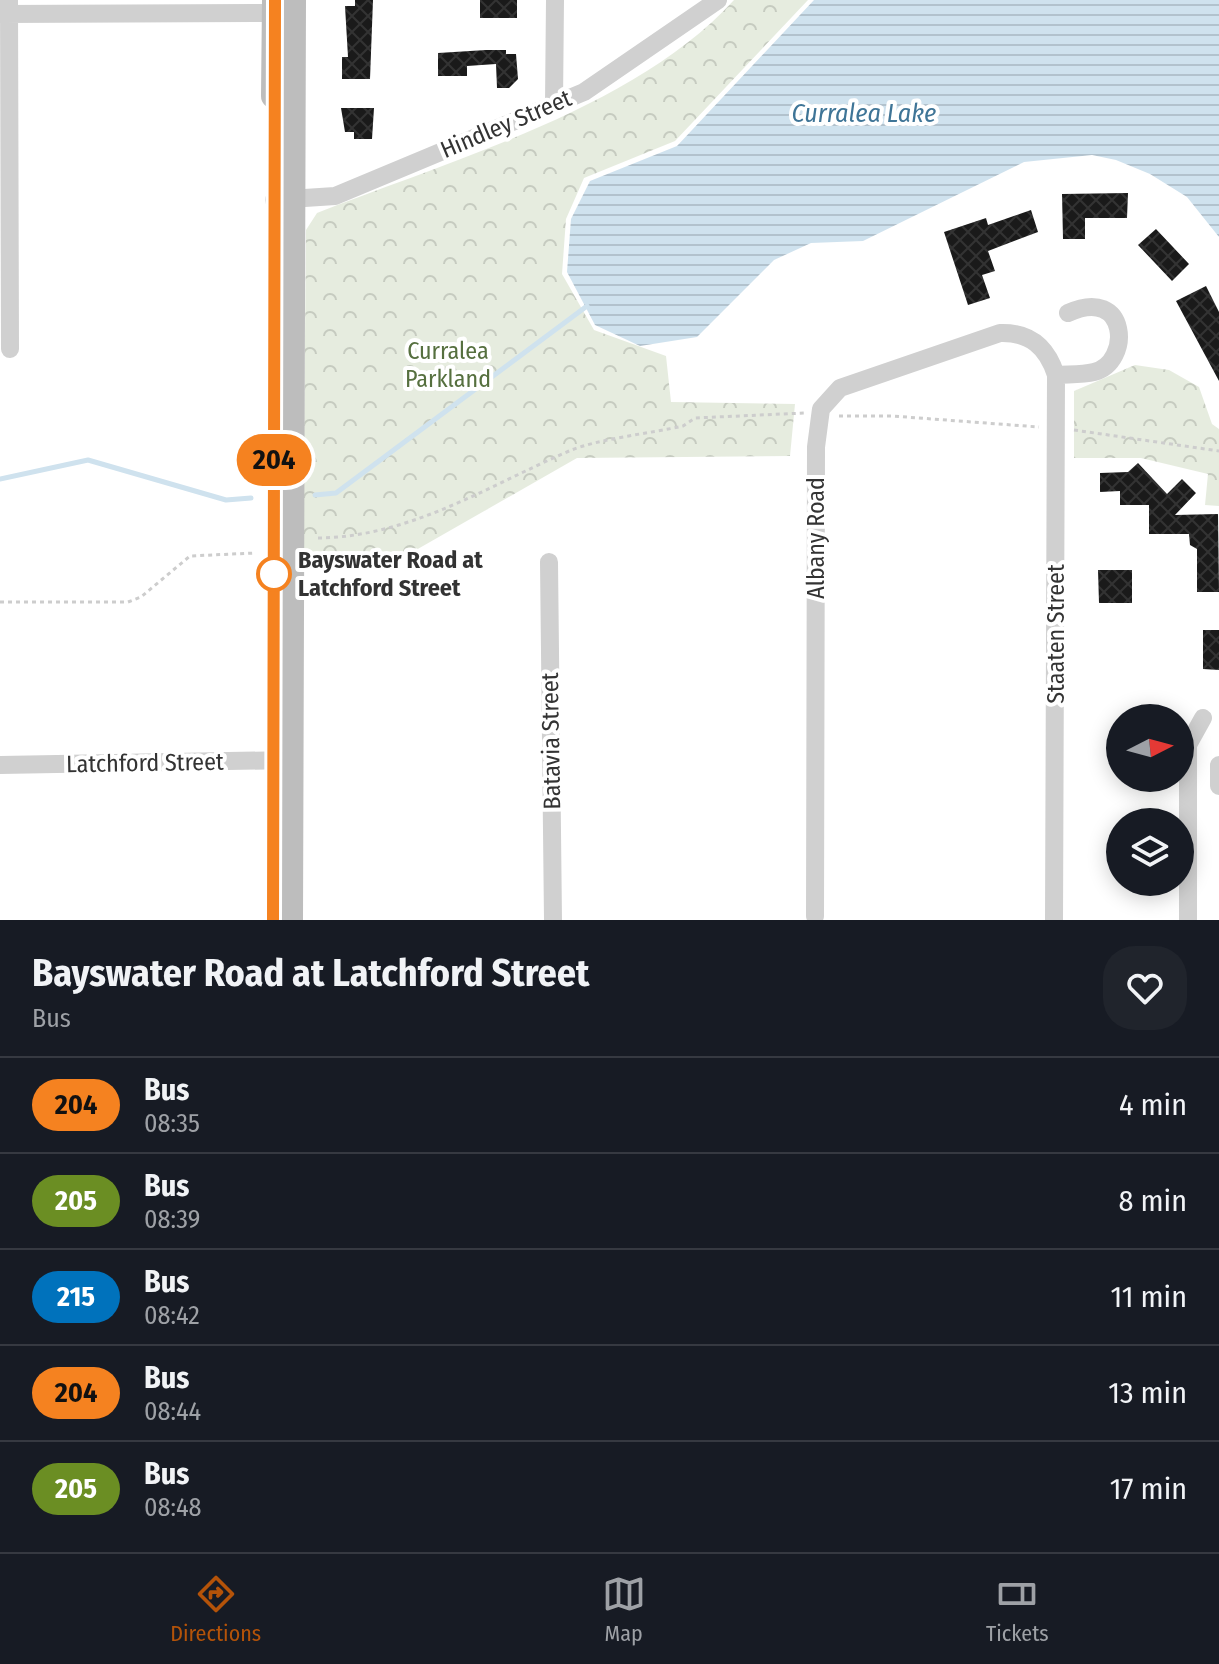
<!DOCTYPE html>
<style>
:root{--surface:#171b24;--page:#20242c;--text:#f1f3f6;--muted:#9ea1a6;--line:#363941;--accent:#b45309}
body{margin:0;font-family:"Fira Sans Condensed",sans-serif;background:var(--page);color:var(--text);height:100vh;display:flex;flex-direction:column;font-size:30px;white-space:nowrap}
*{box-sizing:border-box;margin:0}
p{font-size:26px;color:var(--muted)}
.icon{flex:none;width:44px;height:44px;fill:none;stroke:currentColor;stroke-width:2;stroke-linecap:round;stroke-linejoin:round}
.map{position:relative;height:920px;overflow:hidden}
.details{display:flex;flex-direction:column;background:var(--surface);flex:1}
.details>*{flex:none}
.badge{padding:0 16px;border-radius:26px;font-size:28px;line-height:52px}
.needle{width:52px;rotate:84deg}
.buttons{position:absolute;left:1106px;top:704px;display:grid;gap:16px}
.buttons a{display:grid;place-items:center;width:88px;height:88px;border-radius:50%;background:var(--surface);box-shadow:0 4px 20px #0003;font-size:40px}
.map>.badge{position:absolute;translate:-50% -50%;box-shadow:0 0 0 4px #fff}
.round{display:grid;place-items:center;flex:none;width:84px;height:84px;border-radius:32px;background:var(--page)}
.headline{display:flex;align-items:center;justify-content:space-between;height:136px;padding:0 32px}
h1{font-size:38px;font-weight:700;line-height:60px}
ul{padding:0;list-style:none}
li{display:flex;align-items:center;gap:24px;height:96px;padding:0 32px;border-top:2px solid var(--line)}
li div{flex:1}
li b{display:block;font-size:30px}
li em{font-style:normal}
li .badge{min-width:88px;font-weight:700;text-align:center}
.tab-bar{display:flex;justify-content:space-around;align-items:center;height:112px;border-top:2px solid var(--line);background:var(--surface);font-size:22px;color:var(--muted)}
.tab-bar a{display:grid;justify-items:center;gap:4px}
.tab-bar .on{color:var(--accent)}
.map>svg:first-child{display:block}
.park{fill:url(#park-crowns)}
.water{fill:url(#water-rules)}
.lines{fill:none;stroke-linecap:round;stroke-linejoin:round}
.stream{stroke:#cfe2ee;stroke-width:5}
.building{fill:url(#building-cross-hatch)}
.path{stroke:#cdcdcd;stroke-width:3;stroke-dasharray:4 4;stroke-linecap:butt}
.street{stroke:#d0d0d0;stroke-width:18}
.secondary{stroke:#bdbdbd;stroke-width:26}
.line-casing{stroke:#fff;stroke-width:18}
.line{stroke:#f58220;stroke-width:12}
.stop-dot{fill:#fff;stroke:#f58220;stroke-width:4}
.labels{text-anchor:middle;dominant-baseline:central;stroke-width:8;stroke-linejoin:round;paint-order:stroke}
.street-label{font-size:24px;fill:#333;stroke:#fff}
.park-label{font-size:24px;fill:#56703f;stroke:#fff}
.stop-label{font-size:24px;font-weight:bold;fill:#333;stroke:#fff;text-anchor:start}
.water-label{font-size:26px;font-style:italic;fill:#3f7597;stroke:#fff}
</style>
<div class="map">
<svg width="1219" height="920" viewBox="0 0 1219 920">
<defs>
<pattern id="park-crowns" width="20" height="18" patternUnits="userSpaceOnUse" patternTransform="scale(2)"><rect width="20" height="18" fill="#e6ecdf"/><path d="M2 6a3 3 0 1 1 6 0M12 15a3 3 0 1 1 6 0" fill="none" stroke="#c6cbc0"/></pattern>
<pattern id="water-rules" width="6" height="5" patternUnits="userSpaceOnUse" patternTransform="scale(2)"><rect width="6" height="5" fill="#cfe2ee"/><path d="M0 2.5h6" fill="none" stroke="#b2c2cd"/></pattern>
<pattern id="building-cross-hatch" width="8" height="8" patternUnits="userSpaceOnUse" patternTransform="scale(2)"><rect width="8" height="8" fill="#1a1a1a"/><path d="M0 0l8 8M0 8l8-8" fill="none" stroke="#333"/></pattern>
</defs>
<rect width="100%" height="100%" fill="#fff"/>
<path class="park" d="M734 0H808L675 141 584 178 566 219 562 274 594 330 666 356 671 402 795 404 790 456 577 458 402 558 303 555 306 230 317 213C451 160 636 108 734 0Z
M1135 365 1169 370 1199 387 1212 424 1219 429V506L1205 505 1208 474 1141 458H1074V391Z"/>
<path class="water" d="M814 0H1219V237L1187 197 1150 174 1116 160 1092 155 1024 162 863 241 811 243 774 260 697 337 640 346 595 325 567 272 571 219 590 181 677 146Z"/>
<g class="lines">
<path class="stream" d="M0 479 88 460 226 500 251 498
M315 495 336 493 587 306"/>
</g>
<path class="building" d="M355 0H373L370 79H342V57H348L345 6H355Z
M480 0H517V18H480Z
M486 50H506V54H516L518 79 509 88H497L496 64 467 66V76H438V53Z
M341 108H374L372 139H354V132H345Z
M1128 193 1127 218H1085V239H1063L1062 194Z
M1031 210 1038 232 988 251 995 271 982 275 990 298 968 305 944 232 986 218 988 225Z
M1156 229 1189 264 1172 281 1138 245Z
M1206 286 1219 312V381L1176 301Z
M1138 463 1167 494 1182 479 1196 493 1175 515 1218 514 1219 592H1197V549L1190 545 1189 534H1149V505H1120V491L1100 492V473L1128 472Z
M1098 570H1132V603H1099Z
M1203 630H1219V670L1203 669Z"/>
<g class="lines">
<path class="path" d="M839 416H892L1039 427
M1074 430 1219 451
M318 538C410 537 488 486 569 451 601 438 648 434 683 426L695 418 804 413
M0 602H128L141 597 190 556 255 553"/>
<path class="street" d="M9 0 10 349
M0 14 285 13
M554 103 555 0
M274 200 335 196 584 92 718 0
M1056 375C1068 374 1082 375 1094 372 1132 363 1129 285 1068 313
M549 562 553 920
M0 765 291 760
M1219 765V786
M815 916 816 447 821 409 840 388 1000 333C1030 332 1047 347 1056 375L1054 920
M1188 920V745L1203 718"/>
<path class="secondary" d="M274 96 275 0
M290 920 293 0"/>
</g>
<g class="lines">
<defs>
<path id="line" d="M273 920 275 0"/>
</defs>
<use href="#line" class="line-casing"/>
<use href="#line" class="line"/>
</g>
<circle class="stop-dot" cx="274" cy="574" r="16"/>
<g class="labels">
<g class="street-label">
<text transform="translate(506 124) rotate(-23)">Hindley Street</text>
<text transform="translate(816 538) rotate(-90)">Albany Road</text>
<text transform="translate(1056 634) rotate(-90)">Staaten Street</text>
<text transform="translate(551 741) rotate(-91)">Batavia Street</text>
<text transform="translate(145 763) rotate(-1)">Latchford Street</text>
</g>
<g class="park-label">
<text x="448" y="351">Curralea<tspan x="448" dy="28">Parkland</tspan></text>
</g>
<g class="stop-label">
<text x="298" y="560">Bayswater Road at<tspan x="298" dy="28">Latchford Street</tspan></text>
</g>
<g class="water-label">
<text x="864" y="113">Curralea Lake</text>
</g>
</g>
</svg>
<div class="buttons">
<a><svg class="needle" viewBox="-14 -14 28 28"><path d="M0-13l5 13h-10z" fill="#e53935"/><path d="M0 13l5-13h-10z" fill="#9ea1a6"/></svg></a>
<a><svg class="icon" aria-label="layers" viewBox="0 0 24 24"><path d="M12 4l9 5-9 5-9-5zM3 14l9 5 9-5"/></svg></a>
</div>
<b class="badge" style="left:274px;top:460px;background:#f58220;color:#111">204</b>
</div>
<section class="details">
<div class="headline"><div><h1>Bayswater Road at Latchford Street</h1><p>Bus</p></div><a class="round"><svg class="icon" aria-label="heart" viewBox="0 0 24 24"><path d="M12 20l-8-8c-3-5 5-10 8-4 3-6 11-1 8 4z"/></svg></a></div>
<ul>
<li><span class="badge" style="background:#f58220;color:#111">204</span><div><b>Bus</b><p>08:35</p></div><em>4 min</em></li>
<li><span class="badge" style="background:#6b8e23;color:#fff">205</span><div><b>Bus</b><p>08:39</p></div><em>8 min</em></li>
<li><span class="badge" style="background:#0072bc;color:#fff">215</span><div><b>Bus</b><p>08:42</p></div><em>11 min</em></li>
<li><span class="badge" style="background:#f58220;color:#111">204</span><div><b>Bus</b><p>08:44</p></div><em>13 min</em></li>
<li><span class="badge" style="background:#6b8e23;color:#fff">205</span><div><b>Bus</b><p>08:48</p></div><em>17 min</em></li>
</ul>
</section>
<nav class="tab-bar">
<a class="on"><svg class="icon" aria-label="directions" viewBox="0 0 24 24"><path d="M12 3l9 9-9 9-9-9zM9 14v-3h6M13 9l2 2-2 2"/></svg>Directions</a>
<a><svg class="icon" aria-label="map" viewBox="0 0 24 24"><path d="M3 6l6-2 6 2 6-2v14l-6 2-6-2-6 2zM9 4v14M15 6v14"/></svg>Map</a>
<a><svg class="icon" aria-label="tickets" viewBox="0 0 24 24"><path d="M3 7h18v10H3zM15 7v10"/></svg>Tickets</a>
</nav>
